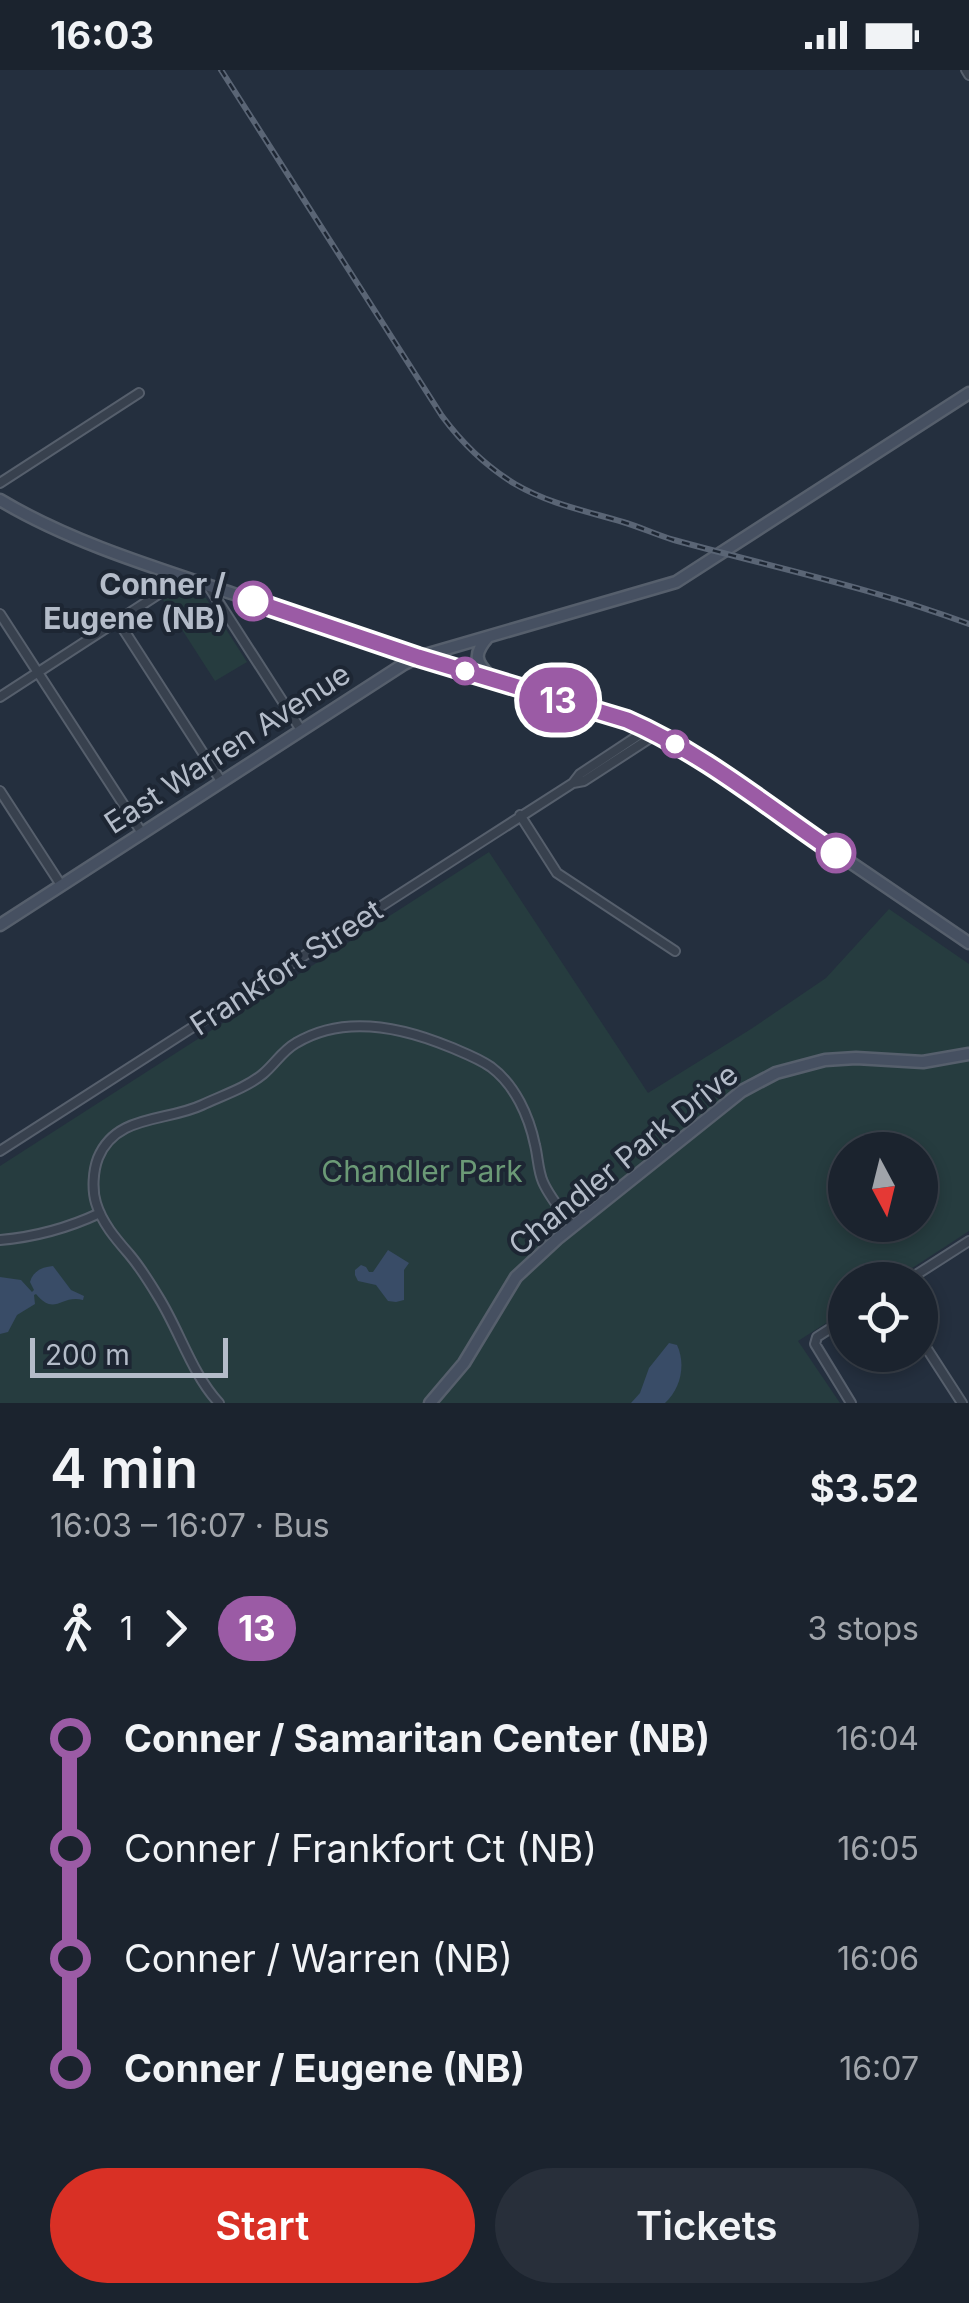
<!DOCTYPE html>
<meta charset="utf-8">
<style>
:root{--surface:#1b232e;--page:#282f3a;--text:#f1f3f6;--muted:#a0a4aa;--line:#39404a;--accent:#d93025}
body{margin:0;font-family:Inter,sans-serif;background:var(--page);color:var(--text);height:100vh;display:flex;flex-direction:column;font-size:38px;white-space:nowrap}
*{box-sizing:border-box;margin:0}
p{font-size:32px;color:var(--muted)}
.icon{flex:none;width:55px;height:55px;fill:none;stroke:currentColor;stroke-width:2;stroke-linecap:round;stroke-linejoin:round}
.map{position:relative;height:1333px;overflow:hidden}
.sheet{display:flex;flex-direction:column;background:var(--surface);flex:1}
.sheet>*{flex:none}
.badge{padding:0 20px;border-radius:32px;font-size:35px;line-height:65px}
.needle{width:65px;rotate:173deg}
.controls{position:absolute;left:828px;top:1062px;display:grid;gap:20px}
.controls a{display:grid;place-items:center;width:110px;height:110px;border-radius:50%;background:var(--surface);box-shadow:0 5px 15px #0003,0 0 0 2px var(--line);font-size:50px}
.scale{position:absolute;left:30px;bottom:25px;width:198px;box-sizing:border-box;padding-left:10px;border:5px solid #b4bcc9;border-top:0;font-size:28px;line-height:35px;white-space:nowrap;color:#b4bcc9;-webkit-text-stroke:8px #1d2633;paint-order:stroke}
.map>.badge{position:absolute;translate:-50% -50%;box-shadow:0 0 0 5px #fff}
.legs{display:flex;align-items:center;gap:15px;height:110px;padding:0 50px;font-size:32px}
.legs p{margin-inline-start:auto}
.head{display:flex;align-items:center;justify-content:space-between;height:170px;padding:0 50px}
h1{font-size:55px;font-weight:600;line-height:75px}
.button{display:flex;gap:20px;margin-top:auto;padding:20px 50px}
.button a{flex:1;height:115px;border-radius:60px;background:var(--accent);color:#fff;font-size:40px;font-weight:600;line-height:115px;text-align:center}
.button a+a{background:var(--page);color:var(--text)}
ul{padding:0 50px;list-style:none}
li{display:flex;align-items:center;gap:35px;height:110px;font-size:38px}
li i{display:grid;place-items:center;width:15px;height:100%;margin:0 12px;background:currentColor}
li i::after{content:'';width:25px;height:25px;margin:-12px;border:8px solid;border-radius:50%;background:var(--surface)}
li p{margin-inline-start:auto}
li:first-child i{background:linear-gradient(#0000 50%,currentColor 0)}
li:last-child i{background:linear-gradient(currentColor 50%,#0000 0)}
.status{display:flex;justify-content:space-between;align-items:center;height:70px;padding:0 50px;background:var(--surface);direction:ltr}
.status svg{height:28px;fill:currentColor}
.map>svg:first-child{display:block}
.green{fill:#263c3f;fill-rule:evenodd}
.water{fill:#394c67}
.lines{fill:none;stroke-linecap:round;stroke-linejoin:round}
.street-casing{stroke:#565f6c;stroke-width:12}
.secondary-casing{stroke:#565f6c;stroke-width:15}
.street{stroke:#38414e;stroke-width:8}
.secondary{stroke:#465061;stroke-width:10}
.rail-casing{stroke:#5a6575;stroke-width:6}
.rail{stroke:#1d2633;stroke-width:2.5;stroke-dasharray:8;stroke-linecap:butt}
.line-1-casing{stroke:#fff;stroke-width:22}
.line-1{stroke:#9b5ba5;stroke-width:15}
.stop-1-dot{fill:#fff;stroke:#9b5ba5;stroke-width:5}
.labels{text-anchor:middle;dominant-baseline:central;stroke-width:8;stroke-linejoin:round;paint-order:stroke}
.stop-label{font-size:30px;font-weight:bold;fill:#b4bcc9;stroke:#1d2633;text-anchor:end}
.street-label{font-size:30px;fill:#b4bcc9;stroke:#1d2633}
.park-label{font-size:30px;fill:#6b9a76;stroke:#1d2633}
</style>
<div class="status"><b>16:03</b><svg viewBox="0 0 49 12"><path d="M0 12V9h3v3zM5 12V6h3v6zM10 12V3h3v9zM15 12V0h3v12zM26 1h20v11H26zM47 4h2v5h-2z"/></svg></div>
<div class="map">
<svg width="969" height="1333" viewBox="0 0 969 1333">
<rect width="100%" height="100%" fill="#242f3e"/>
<path class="green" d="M180 519 206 528 247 592 215 611 163 530Z
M489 782 648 1023 751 959 826 908 889 839 969 894V1161L894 1210H845V1241L798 1271 840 1333H0V1096ZM845 1080H920V1155H845Z"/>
<path class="water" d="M388 1180 409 1193 404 1200V1230L396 1232 388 1231 376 1215 358 1211 355 1205V1200L361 1195 366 1197 369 1202H373Z
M53 1196 71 1220 84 1226 83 1230C61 1224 55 1247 36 1224L34 1225 35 1234 17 1245 8 1262 0 1264V1207L21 1210 32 1222 34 1220 30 1212C33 1201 42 1197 53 1196Z
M669 1273 677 1275C686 1294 681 1319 665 1333H631L640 1323 649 1298Z"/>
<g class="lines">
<defs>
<path id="street" d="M966 0 969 5
M0 413 139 323
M209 517 301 660
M0 544 142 763
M118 551 221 711
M0 627 185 507
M648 659 580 704 573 713 584 711 658 663
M0 721 61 815
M520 745 557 803 675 881
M0 1081 573 713
M0 1170C35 1167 68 1158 100 1143
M908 1210 969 1171
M845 1249 817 1267 815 1274 851 1333
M920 1268 962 1333
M219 1333C192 1304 180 1262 159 1228 150 1213 140 1197 129 1184 116 1169 102 1153 96 1133 92 1120 93 1101 98 1088 116 1044 166 1052 202 1035 221 1026 246 1018 263 1004 275 994 282 981 296 973 344 944 402 957 450 977 464 983 478 988 491 997 515 1015 529 1046 535 1075 538 1087 538 1101 543 1112 550 1128 563 1143 573 1156"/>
<path id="secondary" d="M0 430C70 472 156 498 234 524 364 569 495 611 627 650L658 663 684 679 969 873
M488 567C474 583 474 591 490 606
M0 855 404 594 418 587 676 512 969 323
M430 1333 464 1293 516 1207 557 1169 742 1021 776 1003 825 990 856 988 923 992 969 984"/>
</defs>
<use href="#street" class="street-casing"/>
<use href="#secondary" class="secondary-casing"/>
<use href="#street" class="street"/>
<use href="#secondary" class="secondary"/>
<defs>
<path id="rail" d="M221 0 442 346C462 373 487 397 515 414 549 434 586 441 623 452 640 457 657 465 674 470 772 497 873 518 969 554"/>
</defs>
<use href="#rail" class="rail-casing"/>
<use href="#rail" class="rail"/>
</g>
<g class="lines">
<defs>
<path id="line-1" d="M253 531 418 587 627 650C703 683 768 737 836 783"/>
</defs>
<use href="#line-1" class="line-1-casing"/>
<use href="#line-1" class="line-1"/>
</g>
<g class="stop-1-dot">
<circle cx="253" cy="531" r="18"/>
<circle cx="465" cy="601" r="12"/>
<circle cx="675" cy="674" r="12"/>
<circle cx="836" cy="783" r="18"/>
</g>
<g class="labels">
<g class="stop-label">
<text x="226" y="514">Conner /<tspan x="226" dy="34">Eugene (NB)</tspan></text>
</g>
<g class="street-label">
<text transform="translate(227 678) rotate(-33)">East Warren Avenue</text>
<text transform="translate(286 897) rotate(-33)">Frankfort Street</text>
<text transform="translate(623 1089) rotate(-39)">Chandler Park Drive</text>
</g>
<g class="park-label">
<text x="422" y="1101">Chandler Park</text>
</g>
</g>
</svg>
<div class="controls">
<a><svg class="needle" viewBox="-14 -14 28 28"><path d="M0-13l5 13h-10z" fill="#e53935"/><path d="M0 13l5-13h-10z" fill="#a0a4aa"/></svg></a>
<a><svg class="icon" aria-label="locate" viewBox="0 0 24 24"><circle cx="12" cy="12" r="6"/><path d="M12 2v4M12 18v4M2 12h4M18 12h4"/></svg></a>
</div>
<div class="scale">200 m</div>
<b class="badge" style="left:558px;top:630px;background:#9b5ba5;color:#fff">13</b>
</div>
<section class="sheet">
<div class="head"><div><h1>4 min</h1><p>16:03 – 16:07 · Bus</p></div><b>$3.52</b></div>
<div class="legs"><svg class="icon" aria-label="walk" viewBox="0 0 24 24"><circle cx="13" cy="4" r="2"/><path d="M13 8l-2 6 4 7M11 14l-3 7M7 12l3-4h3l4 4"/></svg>1<svg class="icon" aria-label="forward" viewBox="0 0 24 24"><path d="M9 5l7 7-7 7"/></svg><b class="badge" style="background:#9b5ba5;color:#fff">13</b><p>3 stops</p></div>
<ul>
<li><i style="color:#9b5ba5"></i><b>Conner / Samaritan Center (NB)</b><p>16:04</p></li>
<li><i style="color:#9b5ba5"></i><span>Conner / Frankfort Ct (NB)</span><p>16:05</p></li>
<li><i style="color:#9b5ba5"></i><span>Conner / Warren (NB)</span><p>16:06</p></li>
<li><i style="color:#9b5ba5"></i><b>Conner / Eugene (NB)</b><p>16:07</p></li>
</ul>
<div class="button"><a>Start</a><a>Tickets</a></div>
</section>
